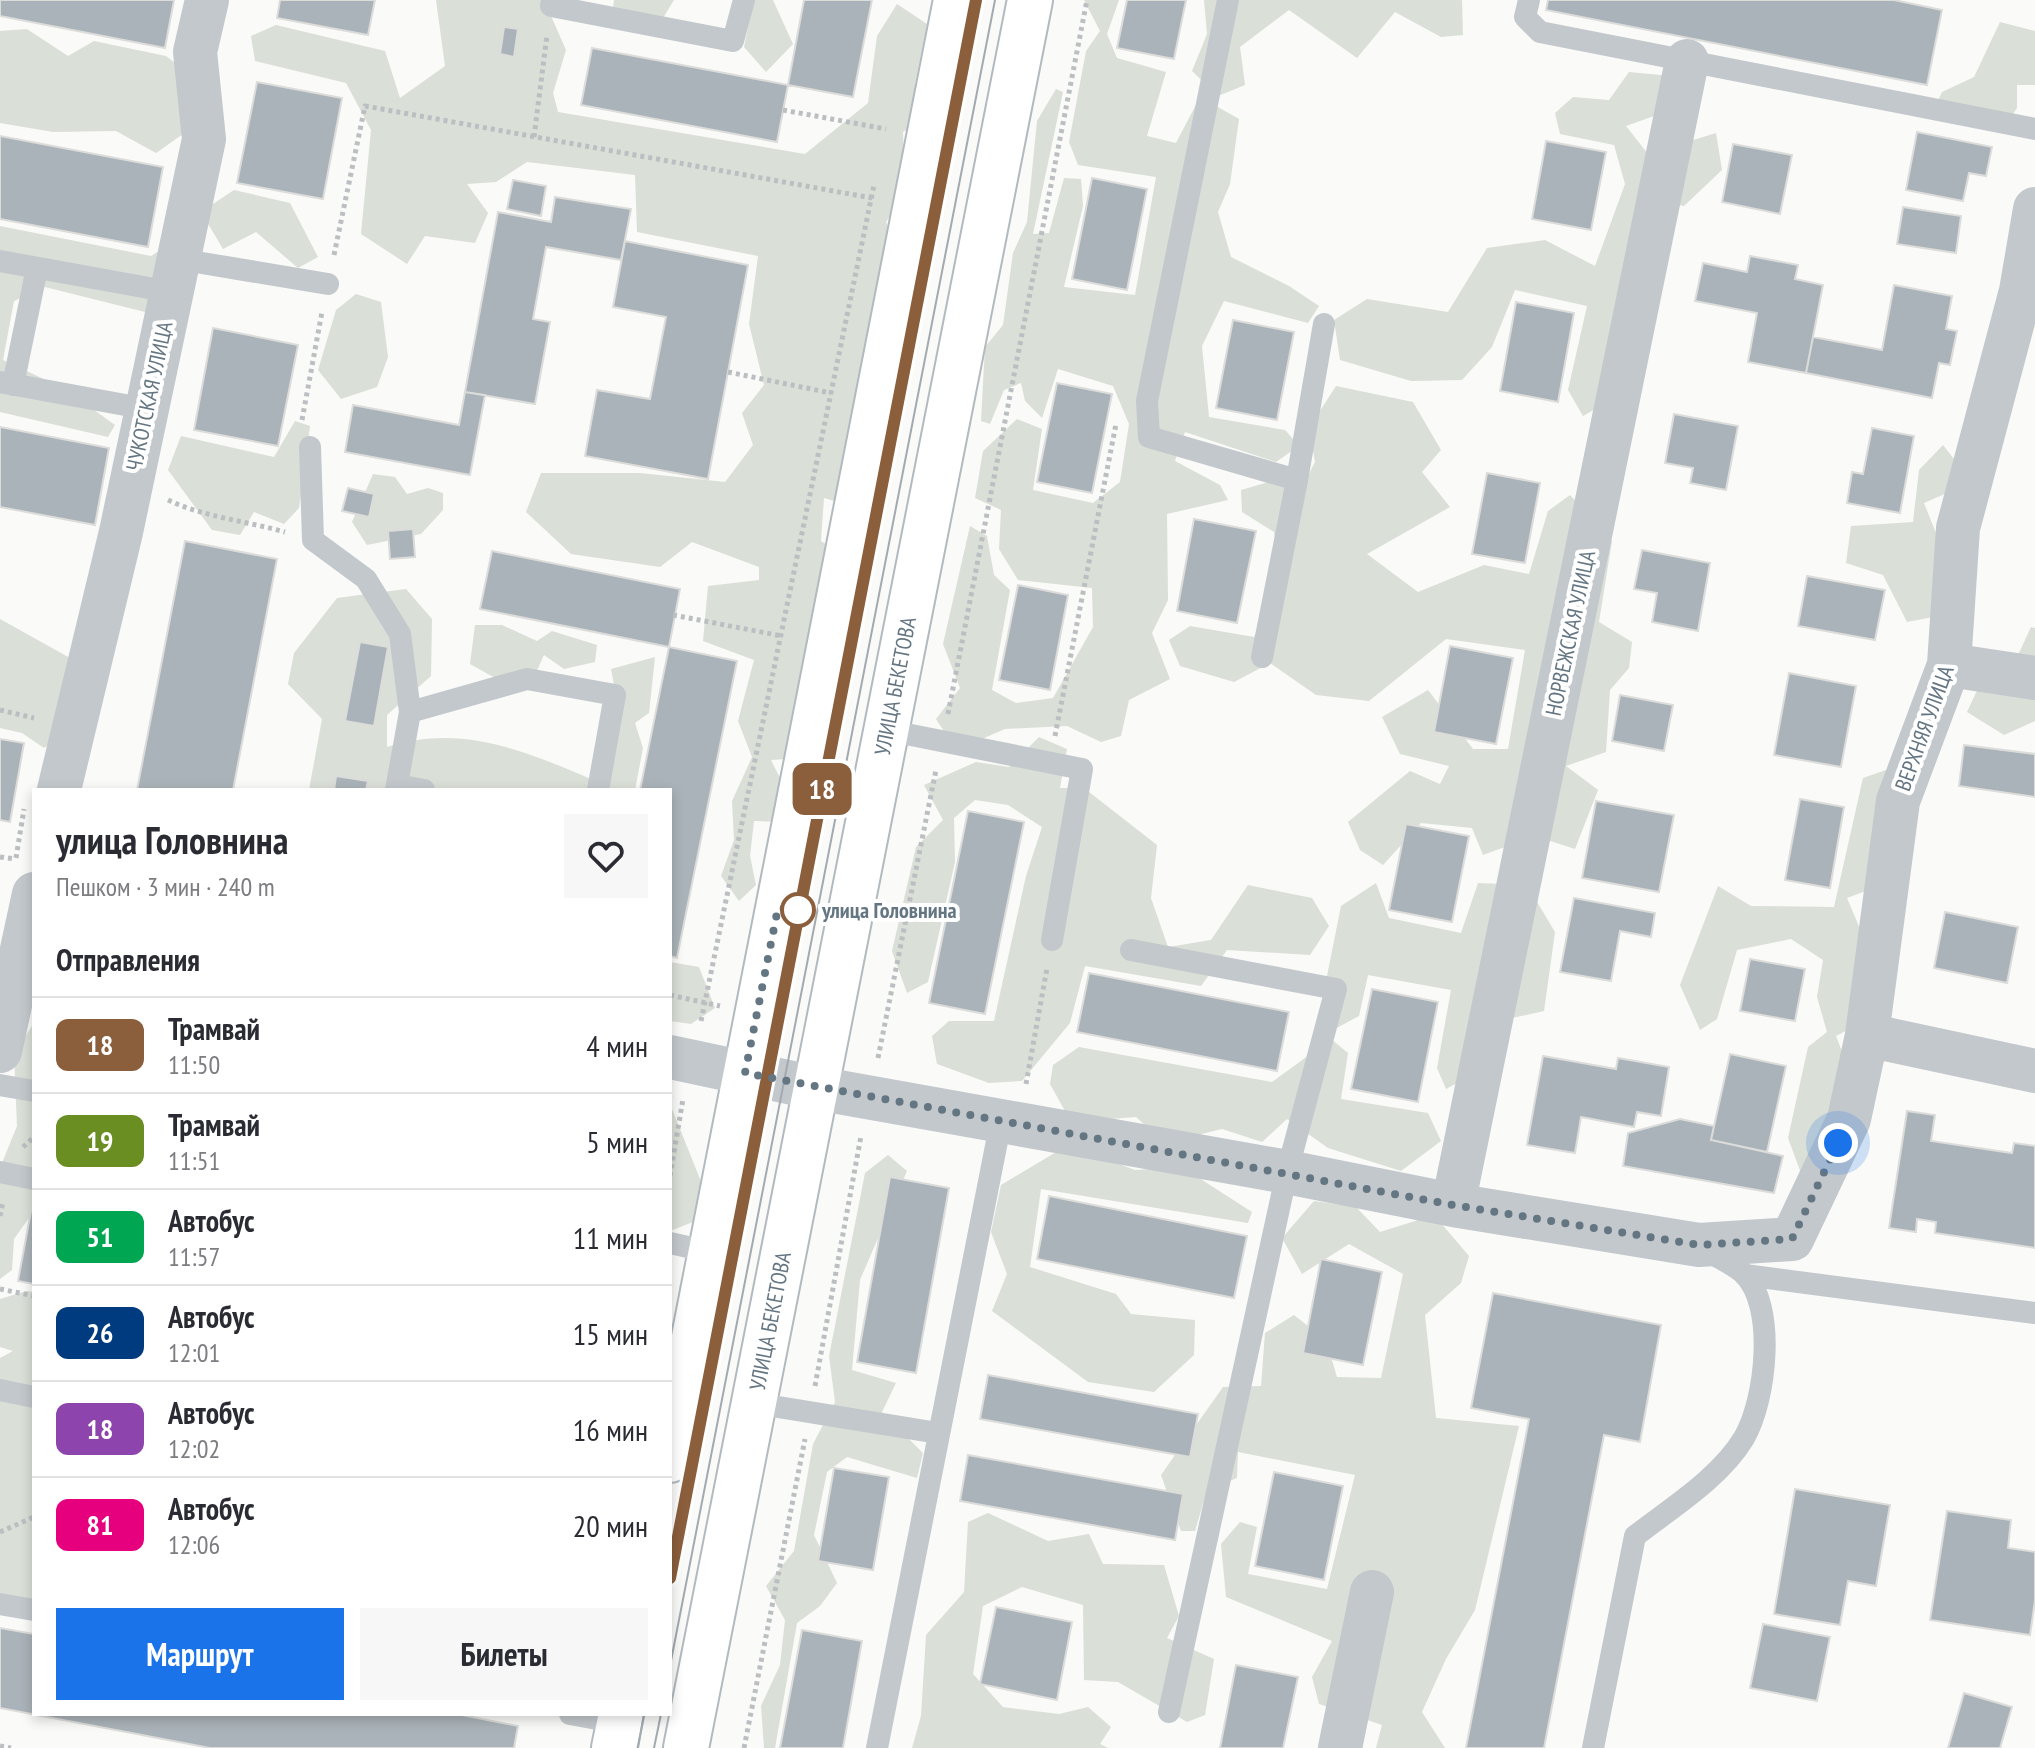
<!DOCTYPE html>
<html lang="ru">
<meta charset="utf-8">
<style>
:root{--surface:#fff;--page:#f7f7f7;--text:#2b2b33;--muted:#7c7c81;--line:#e1e1e2;--accent:#1a73e8}
body{margin:0;font-family:"PT Sans Narrow",sans-serif;background:var(--page);color:var(--text);height:100vh;display:flex;flex-direction:column;font-size:30px;white-space:nowrap}
*{box-sizing:border-box;margin:0}
p{font-size:26px;color:var(--muted)}
.icon{flex:none;width:44px;height:44px;fill:none;stroke:currentColor;stroke-width:2;stroke-linecap:round;stroke-linejoin:round}
.map{position:relative;flex:1;overflow:hidden}
.sheet{position:absolute;left:32px;top:788px;width:640px;height:928px;display:flex;flex-direction:column;background:var(--surface);border-radius:0px;box-shadow:0 4px 12px #0003}
.sheet>*{flex:none}
.badge{padding:0 16px;border-radius:12px;font-size:28px;line-height:52px}
.you{position:absolute;width:40px;height:40px;margin:-20px;border:6px solid #fff;border-radius:50%;background:#1a73e8;box-shadow:0 0 0 12px #1a73e833}
.map>.badge{position:absolute;translate:-50% -50%;box-shadow:0 0 0 4px #fff}
h2{padding:0 24px;font-size:30px;line-height:72px}
.round{display:grid;place-items:center;flex:none;width:84px;height:84px;border-radius:0px;background:var(--page)}
.overview{display:flex;align-items:center;justify-content:space-between;height:136px;padding:0 24px}
h1{font-size:38px;font-weight:700;line-height:60px}
.action{display:flex;gap:16px;margin-top:auto;padding:16px 24px}
.action a{flex:1;height:92px;border-radius:0px;background:var(--accent);color:#fff;font-size:32px;font-weight:700;line-height:92px;text-align:center}
.action a+a{background:var(--page);color:var(--text)}
ul{padding:0;list-style:none}
li{display:flex;align-items:center;gap:24px;height:96px;padding:0 24px;border-top:2px solid var(--line)}
li div{flex:1}
li b{display:block;font-size:30px}
li em{font-style:normal}
li .badge{min-width:88px;font-weight:700;text-align:center}
.map>svg:first-child{display:block}
.green{fill:#dadfd7}
.building{fill:#aab3b9;stroke:#dcdcda;stroke-width:2}
.lines{fill:none;stroke-linecap:round;stroke-linejoin:round}
.secondary-casing{stroke:#b3babf;stroke-width:48}
.path{stroke:#bbbfc2;stroke-width:5;stroke-dasharray:4 4;stroke-linecap:butt}
.lane{stroke:#c3c8cc;stroke-width:22}
.street{stroke:#c3c8cc;stroke-width:44}
.secondary{stroke:#fff;stroke-width:44}
.tram{stroke:#a2aab0;stroke-width:2}
.line-casing{stroke:#fff;stroke-width:18}
.line{stroke:#8b5e3c;stroke-width:12}
.walk{stroke:#657683;stroke-width:8;stroke-dasharray:0 14.4}
.stop-dot{fill:#fff;stroke:#8b5e3c;stroke-width:4}
.labels{text-anchor:middle;dominant-baseline:central;stroke-width:8;stroke-linejoin:round;paint-order:stroke}
.street-label{font-size:22px;fill:#657683;stroke:#fff}
.stop-label{font-size:22px;font-weight:bold;fill:#657683;stroke:#fff;text-anchor:start}
</style>
<div class="map">
<svg width="2035" height="1748" viewBox="0 0 2035 1748">
<rect width="100%" height="100%" fill="#fafaf8"/>
<path class="green" d="M436 0H544L566 50 553 93 558 112 805 154 868 103 877 36 897 4 927 24 915 84 931 114 903 132 905 191 886 222 902 262 856 507 824 498 821 541 845 557 799 758 771 760 793 804 783 822 754 821 750 856 756 885 739 901 721 876 734 840 732 801 752 757 738 721 754 660 703 641 708 586 759 580V567L692 542 660 567 571 554 526 512 541 473H640L725 482 753 445 742 413 764 385 749 324 758 256 637 232 635 175 527 162 496 182 467 184 488 213 475 243 425 236 407 264 361 234 371 130 346 83 255 61 251 36 276 25 385 51 400 98 445 66Z
M614 0H674L663 18 613 8Z
M754 0H773L793 44 766 72 744 47Z
M1084 0H1119L1107 34 1117 58 1166 72 1147 136 1176 143 1200 97 1239 119 1230 184 1218 212 1231 257 1289 286 1319 306 1308 323 1224 301 1202 346 1209 417 1285 430 1299 446 1276 462 1185 432 1175 461 1220 485 1228 500 1167 514 1168 600 1152 633 1170 679 1129 700 1121 736 1101 742 1067 726 1005 729 956 750 936 719 960 688 943 644 970 526 987 536 994 575 1010 590 992 690 1016 703 1053 698 1093 627 1092 588 1018 580 999 549 1001 510 975 498 983 451 1017 419 1042 429 1033 490 1093 503 1120 482 1129 424 1113 386 1058 369 1042 418 1025 401 1021 383 1004 390 990 424 981 421 985 347 1003 325 1013 253 1027 222 1037 121 1056 89 1063 92 1033 234 1049 233 1064 178 1081 179 1083 206 1064 287 1135 295 1156 177 1078 165 1069 142 1086 51 1100 31Z
M1204 0H1462L1463 35 1441 37 1395 12 1357 58 1289 10 1240 47 1245 85 1218 96 1192 71 1207 34Z
M2000 22 2035 31V85H2017V108L2004 127 1936 105 1942 92 1974 77Z
M27 29 68 56 94 41 166 56 189 74 193 127 156 153 116 131 53 132 0 123V31Z
M1629 72 1671 76V110L1626 126 1648 154 1716 133 1722 170 1684 206 1647 200 1613 399 1583 416 1568 390 1587 306 1515 290 1492 347 1462 380 1411 381 1340 360 1334 320 1367 299 1448 312 1487 248 1545 240 1595 266 1625 184 1614 145 1560 134 1555 113 1573 97 1609 100Z
M234 190 290 203 318 257 298 268 256 232 223 249 201 212Z
M0 226 151 256 175 241 153 314 45 287 14 301 3 360 65 389 115 425 108 437 0 412Z
M356 294 381 302 388 357 377 387 341 399 318 370 336 310Z
M1336 386 1413 402 1441 450 1422 472 1450 507 1367 554 1418 592 1484 565 1529 574 1548 511 1570 495 1612 541 1599 622 1632 642 1629 668 1610 690 1606 752 1566 766 1598 790 1575 849 1535 836 1483 855 1472 828 1421 823 1383 865 1360 850 1348 822 1410 771 1440 784 1449 766 1400 754 1382 717 1428 690 1473 749H1508L1525 650 1446 639 1369 701 1316 695 1270 663 1234 682 1180 666 1169 640 1190 626 1254 637 1281 582 1274 532 1242 512 1241 490 1275 480 1301 490 1315 462 1309 428Z
M295 421 310 426 299 508 284 524 254 512 240 535 212 530 168 470 181 436 274 457Z
M1943 445 1972 482 1924 503 1955 581 1944 615 1907 622 1883 575 1846 563 1851 526 1913 522 1919 470Z
M373 474 395 477 407 494 428 488 443 493V510L421 534 367 545 352 522Z
M406 589 432 619 431 676 387 715V747C467 721 535 756 608 786L621 723 611 669 655 657 649 713 635 723 643 748 635 790H309L322 719 288 684 294 653 337 598Z
M0 619 79 663 67 731 44 748 22 733 0 728Z
M475 625H502L537 641 552 631 597 645 595 662 564 669 544 655 530 686 513 688 470 664Z
M2031 627 2035 628V721L2004 735 1967 712 1981 682 2013 666Z
M1039 737 1067 749 1060 788H1084L1157 845 1151 898 1168 947 1211 940 1248 885 1312 898 1329 926 1310 955 1227 950 1201 986 1085 966 1070 1023 1022 1081 989 1083 937 1064 932 1036 949 1021H994L1026 876 1042 827 1008 805 975 800 954 818 955 862 928 982 907 993 892 951 916 847 943 820 924 785 976 762 1009 767Z
M1886 770 1906 800 1890 882 1847 898 1876 967 1861 1023 1836 1036 1853 1080 1805 1184 1788 1138 1808 1047 1827 1032 1817 997 1823 960 1791 939 1737 950 1717 1019 1700 1030 1680 985 1718 886 1751 906 1834 907 1863 778Z
M1376 883 1389 918 1461 933 1478 883 1527 885 1555 932 1544 1011 1480 1025 1470 1076 1446 1089 1437 1068 1451 990 1368 975 1359 1016 1333 1030 1324 991 1341 906Z
M670 962 699 967 715 1008 691 1024 670 1021Z
M34 1023V1211L14 1239 12 1270 0 1279V1168L17 1126 14 1053Z
M1331 1039 1348 1053 1341 1099 1428 1113 1441 1141 1401 1171 1328 1148 1287 1119 1262 1142 1222 1129 1165 1143 1136 1117 1071 1122 1050 1084 1053 1065 1079 1047 1272 1082Z
M670 1104 702 1184 693 1222 670 1231Z
M1068 1145 1135 1170 1182 1167 1252 1212 1248 1223 1041 1189 1030 1267 1116 1294 1131 1314 1195 1320 1194 1355 1154 1392 1088 1382 992 1311 1007 1274 991 1232 1001 1185Z
M888 1155 907 1171 860 1280 852 1370 896 1383 882 1412 923 1453 917 1478 847 1457 827 1472 814 1535 837 1583 820 1606 797 1623 775 1748H764L761 1706 780 1665 785 1620 766 1586 794 1551 813 1444 835 1402 829 1356 865 1173Z
M1314 1201 1356 1207 1380 1232 1434 1215 1469 1256 1461 1283 1425 1315 1436 1418 1519 1426 1475 1610 1446 1659 1422 1712 1445 1748H1376L1382 1725 1319 1704 1312 1677 1332 1641 1226 1597 1221 1544 1240 1522 1257 1527 1248 1574 1327 1589 1355 1475 1238 1452 1237 1478 1207 1490 1195 1531H1181L1161 1475 1223 1387 1261 1386 1265 1333 1294 1315 1326 1340 1337 1377 1381 1378 1403 1274 1349 1244 1302 1274 1282 1238Z
M27 1291 34 1292V1619L0 1614V1358L13 1351 0 1347V1299Z
M988 1513 1048 1541 1089 1534 1103 1564 1164 1565 1179 1616 1167 1638 1214 1659 1205 1715 1187 1722 1118 1682 1084 1680 1083 1605 1022 1587 983 1606 973 1674 1003 1707 1059 1714 1088 1707 1111 1727 1100 1744 1108 1748H912L921 1716 926 1635 964 1592 968 1522Z"/>
<path class="building" d="M0 0H174L165 48 0 16Z
M280 0H375L368 35 277 18Z
M804 0H872L853 97 788 85Z
M1127 0H1186L1174 59 1117 48Z
M1548 0H1894L1942 10 1927 85 1546 10Z
M504 27 518 29 514 57 500 54Z
M592 48 788 85 777 142 581 105Z
M257 82 342 98 323 199 237 183Z
M1917 132 1992 147 1986 176 1969 173 1963 201 1906 190Z
M0 136 163 167 148 247 0 219Z
M1546 141 1606 152 1591 230 1532 219Z
M1733 144 1792 155 1780 214 1722 202Z
M1092 178 1147 189 1127 290 1072 279Z
M513 180 546 186 541 216 507 209Z
M555 197 631 209 621 260 546 247 533 319 550 322 535 404 465 392 498 212 551 222Z
M1903 207 1961 216 1956 253 1897 244Z
M625 241 748 265 708 479 585 456 597 390 650 399 666 317 613 307Z
M1750 256 1798 265 1795 279 1823 285 1806 373 1748 362 1757 313 1695 301 1703 263 1747 272Z
M1894 285 1952 296 1946 329 1957 331 1950 365 1939 363 1932 398 1806 373 1813 337 1882 350Z
M1516 302 1574 313 1558 402 1500 391Z
M1233 320 1294 332 1277 420 1216 408Z
M213 328 298 345 278 446 194 430Z
M1057 383 1112 394 1092 493 1037 482Z
M465 392 485 395 470 475 345 452 353 405 459 425Z
M1674 414 1738 426 1726 490 1690 483 1693 468 1665 463Z
M0 427 109 448 95 525 0 507Z
M1872 428 1914 436 1900 513 1847 503 1852 472 1863 474Z
M1487 473 1540 483 1525 563 1472 554Z
M348 488 374 494 369 517 342 511Z
M1194 519 1256 531 1237 623 1177 611Z
M413 529 415 557 390 559 388 531Z
M185 541 277 559 233 790H137Z
M1642 550 1710 563 1698 631 1652 622 1657 593 1634 589Z
M492 551 680 589 669 647 480 609Z
M1807 576 1885 590 1875 640 1798 626Z
M1018 585 1068 595 1050 690 999 680Z
M360 642 388 647 374 726 345 721Z
M1450 646 1513 658 1496 744 1434 732Z
M669 647 737 661 677 958 670 956V790H640Z
M1789 673 1856 686 1841 767 1774 755Z
M1620 695 1673 705 1664 751 1612 741Z
M0 739 24 743 10 822 0 820Z
M1964 745 2035 754V797L1959 786Z
M336 776 368 781 366 790H334Z
M1800 799 1844 807 1830 888 1785 880Z
M1596 801 1674 815 1659 892 1582 878Z
M968 811 1024 822 985 1014 929 1003Z
M1406 824 1469 836 1452 922 1389 910Z
M1574 898 1655 913 1651 937 1620 931 1611 981 1560 972Z
M1945 912 2018 927 2007 983 1934 968Z
M1750 959 1805 969 1795 1021 1740 1011Z
M1089 973 1289 1012 1277 1071 1077 1032Z
M1372 989 1438 1002 1418 1102 1351 1089Z
M1730 1054 1786 1066 1767 1152 1711 1140Z
M1543 1056 1616 1069 1618 1058 1669 1067 1661 1116 1637 1112 1634 1127 1581 1117 1575 1153 1527 1145Z
M1907 1111 1935 1115 1931 1141 2012 1153 2014 1143 2035 1146V1248L1935 1233 1936 1222 1917 1219 1916 1232 1889 1228Z
M1680 1119 1714 1126 1711 1140 1783 1156 1774 1193 1623 1166 1628 1133Z
M890 1177 949 1188 916 1373 857 1362Z
M1049 1196 1247 1236 1234 1298 1037 1259Z
M31 1211 34 1212V1284L18 1281Z
M1321 1259 1382 1272 1363 1365 1303 1353Z
M1493 1293 1661 1325 1640 1442 1604 1435 1544 1748H1466L1529 1419 1471 1408Z
M988 1375 1198 1414 1190 1457 980 1419Z
M968 1455 1183 1494 1175 1540 960 1501Z
M834 1468 889 1477 873 1570 818 1561Z
M1274 1472 1343 1486 1324 1580 1255 1566Z
M1795 1489 1890 1505 1876 1586 1848 1581 1840 1625 1774 1614Z
M1947 1511 2011 1520 2008 1548 2035 1552V1600L2030 1635 1930 1620Z
M996 1607 1072 1622 1057 1700 980 1684Z
M1763 1624 1830 1637 1817 1701 1750 1688Z
M0 1628 34 1634V1714H457L518 1726 514 1748H210L0 1708Z
M802 1630 862 1641 843 1748H780Z
M1236 1665 1298 1677 1283 1748H1220Z
M1964 1693 2012 1707 2000 1748H1948Z"/>
<g class="lines">
<defs>
<path id="secondary" d="M670 1460 956 0
M614 1748 621 1714
M686 1748 1030 0"/>
</defs>
<use href="#secondary" class="secondary-casing"/>
<path class="path" d="M783 110 886 129
M534 137 547 35
M334 255 365 106 872 198
M728 372 831 393
M302 420 322 312
M168 500C204 517 246 521 285 532
M673 615 782 636
M0 710 34 718
M948 714 1087 0
M1055 736 1116 424
M0 857 15 859
M16 858 24 809
M670 995 720 1006
M701 1021 874 185
M878 1058 936 770
M1026 1084 1047 968
M23 1147 34 1137
M670 1176 683 1099
M0 1216 3 1201
M0 1289 34 1296
M815 1386 861 1136
M0 1532 34 1517
M0 1746 11 1748
M744 1748 805 1439"/>
<path class="lane" d="M552 0 551 6 733 41 744 0
M1228 0 1147 401 1149 437 1297 480 1324 324
M1529 0 1525 17 1540 32 2035 129
M178 259 328 284
M0 261 171 292
M0 382 147 409
M13 385 37 268
M310 447 313 540 366 579 400 634 410 712
M1262 657 1297 480
M886 730 1082 769 1052 940
M397 785 424 790
M396 790 410 712 527 679 615 695 598 790
M1131 950 1336 989 1287 1172 1169 1712
M0 1085 34 1091
M0 1172 34 1179
M670 1243 710 1252
M1745 1275 2035 1313
M0 1390 34 1397
M754 1403 938 1433
M0 1604 34 1610
M570 1714 619 1723
M877 1748 1001 1121
M1593 1748 1635 1536C1671 1508 1720 1478 1744 1438 1766 1401 1777 1304 1743 1273 1733 1264 1718 1258 1706 1250"/>
<path class="street" d="M1949 665 2035 678
M59 790 121 532 204 139 195 52 207 0
M1867 1035 2035 1071
M0 1051 34 894
M670 1057 816 1088 1287 1172 1453 1205 1699 1245 1792 1239 1849 1119 1867 1035 1898 801 1949 665 1958 528 2021 291 2035 209
M1453 1205 1687 61
M1340 1748 1372 1592"/>
<use href="#secondary" class="secondary"/>
<path class="tram" d="M670 1578 975 0
M670 1666 995 0
M638 1748 644 1714
M654 1748 661 1714"/>
</g>
<g class="lines">
<defs>
<path id="line" d="M670 1578 976 0"/>
</defs>
<use href="#line" class="line-casing"/>
<use href="#line" class="line"/>
<path class="walk" d="M798 910 778 908 745 1073 1453 1205 1699 1245 1792 1239 1838 1143"/>
</g>
<circle class="stop-dot" cx="798" cy="910" r="16"/>
<g class="labels">
<g class="street-label">
<text transform="translate(149 396) rotate(-78)">ЧУКОТСКАЯ УЛИЦА</text>
<text transform="translate(1570 633) rotate(-78)">НОРВЕЖСКАЯ УЛИЦА</text>
<text transform="translate(895 686) rotate(-79)">УЛИЦА БЕКЕТОВА</text>
<text transform="translate(1924 728) rotate(-70)">ВЕРХНЯЯ УЛИЦА</text>
<text transform="translate(770 1321) rotate(-79)">УЛИЦА БЕКЕТОВА</text>
</g>
<g class="stop-label">
<text x="822" y="910">улица Головнина</text>
</g>
</g>
</svg>
<div class="you" style="left:1838px;top:1143px"></div>
<b class="badge" style="left:822px;top:789px;background:#8b5e3c;color:#fff">18</b>
<section class="sheet">
<div class="overview"><div><h1>улица Головнина</h1><p>Пешком · 3 мин · 240 m</p></div><a class="round"><svg class="icon" aria-label="heart" viewBox="0 0 24 24"><path d="M12 20l-8-8c-3-5 5-10 8-4 3-6 11-1 8 4z"/></svg></a></div>
<h2>Отправления</h2>
<ul>
<li><span class="badge" style="background:#8b5e3c;color:#fff">18</span><div><b>Трамвай</b><p>11:50</p></div><em>4 мин</em></li>
<li><span class="badge" style="background:#6b8e23;color:#fff">19</span><div><b>Трамвай</b><p>11:51</p></div><em>5 мин</em></li>
<li><span class="badge" style="background:#00a651;color:#fff">51</span><div><b>Автобус</b><p>11:57</p></div><em>11 мин</em></li>
<li><span class="badge" style="background:#003b80;color:#fff">26</span><div><b>Автобус</b><p>12:01</p></div><em>15 мин</em></li>
<li><span class="badge" style="background:#8e44ad;color:#fff">18</span><div><b>Автобус</b><p>12:02</p></div><em>16 мин</em></li>
<li><span class="badge" style="background:#e6007e;color:#fff">81</span><div><b>Автобус</b><p>12:06</p></div><em>20 мин</em></li>
</ul>
<div class="action"><a>Маршрут</a><a>Билеты</a></div>
</section>
</div>
